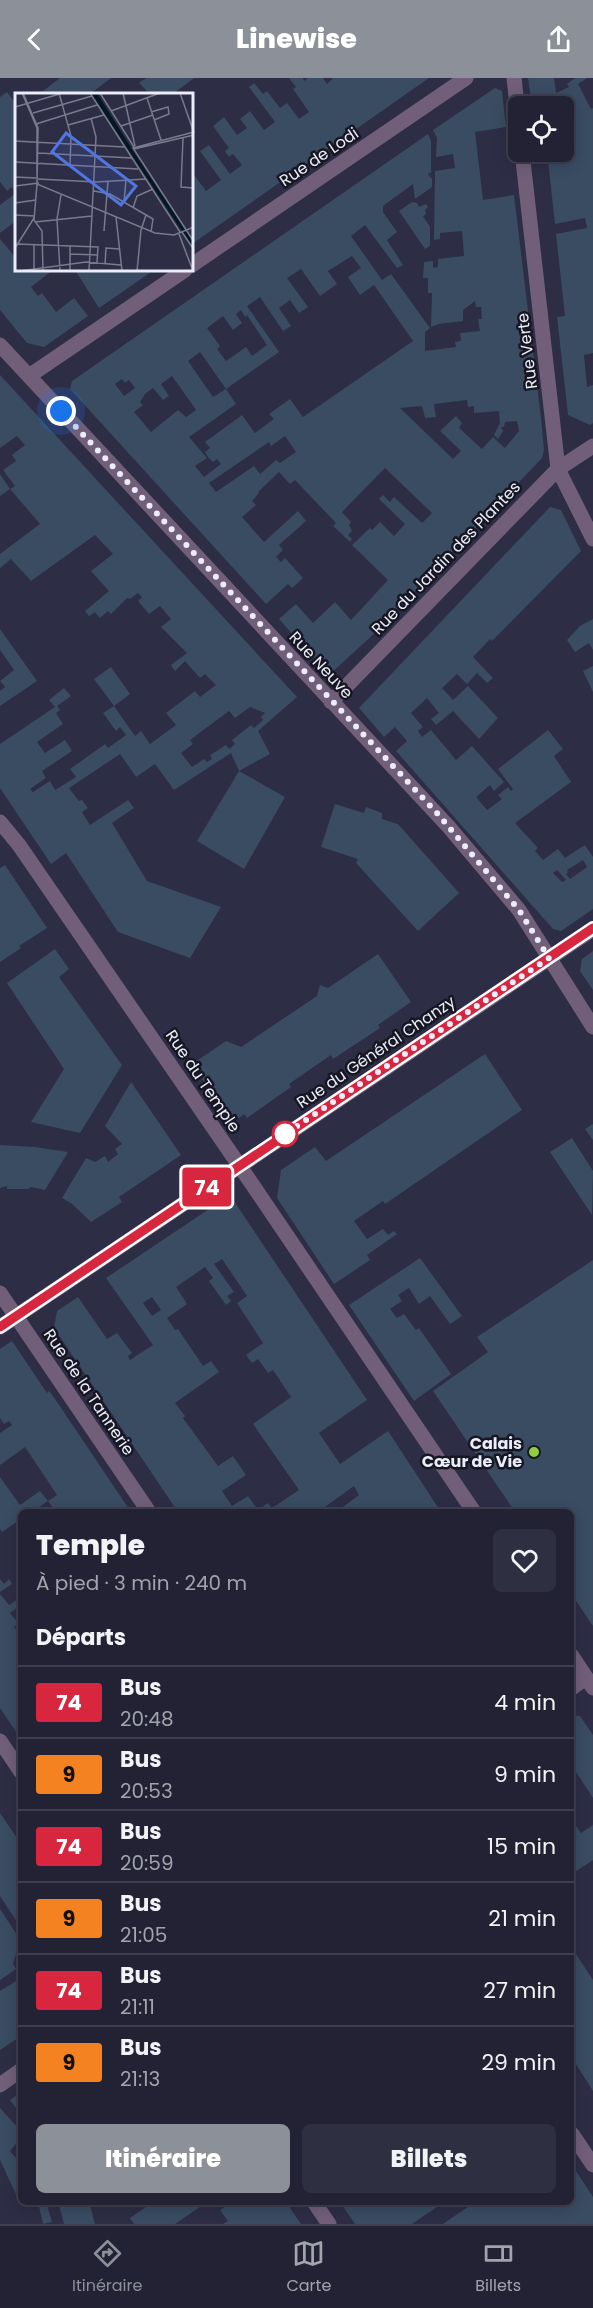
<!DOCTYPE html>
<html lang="fr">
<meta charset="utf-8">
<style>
:root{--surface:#222234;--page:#2e2f40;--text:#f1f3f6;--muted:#a2a4ac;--line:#3f3f4f;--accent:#8c9099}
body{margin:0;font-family:Poppins,sans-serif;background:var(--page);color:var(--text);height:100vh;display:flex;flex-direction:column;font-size:22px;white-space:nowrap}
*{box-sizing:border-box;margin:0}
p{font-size:20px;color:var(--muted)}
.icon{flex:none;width:33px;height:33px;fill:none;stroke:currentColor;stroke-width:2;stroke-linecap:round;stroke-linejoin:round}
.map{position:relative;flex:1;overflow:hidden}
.details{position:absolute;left:18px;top:1431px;width:556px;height:696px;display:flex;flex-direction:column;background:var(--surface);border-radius:9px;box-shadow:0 3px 15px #0003,0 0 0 2px var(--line)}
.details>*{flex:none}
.badge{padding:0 12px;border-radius:4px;font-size:21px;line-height:39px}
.controls{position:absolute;left:508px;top:18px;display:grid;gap:12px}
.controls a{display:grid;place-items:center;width:66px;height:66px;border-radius:9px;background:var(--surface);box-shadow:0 3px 15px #0003,0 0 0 2px var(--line);font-size:30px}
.you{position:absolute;width:30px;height:30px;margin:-15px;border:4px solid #fff;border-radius:50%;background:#1a73e8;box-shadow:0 0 0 9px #1a73e833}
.map>.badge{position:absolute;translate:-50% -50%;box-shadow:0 0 0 3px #fff}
h2{padding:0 18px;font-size:22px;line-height:54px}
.round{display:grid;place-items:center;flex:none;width:63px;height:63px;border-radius:9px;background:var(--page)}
.summary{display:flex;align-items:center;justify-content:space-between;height:102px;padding:0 18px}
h1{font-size:28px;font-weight:800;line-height:45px}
.cta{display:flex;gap:12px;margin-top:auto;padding:12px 18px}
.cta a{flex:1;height:69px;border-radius:9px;background:var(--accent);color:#fff;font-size:24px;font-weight:800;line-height:69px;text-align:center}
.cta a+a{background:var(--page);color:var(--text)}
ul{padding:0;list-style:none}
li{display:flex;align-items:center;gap:18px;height:72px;padding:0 18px;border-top:2px solid var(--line)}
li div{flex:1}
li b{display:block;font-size:22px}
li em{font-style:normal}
li .badge{min-width:66px;font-weight:700;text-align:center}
header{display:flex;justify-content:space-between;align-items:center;height:78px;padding:0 18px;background:var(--accent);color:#fff;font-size:27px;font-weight:800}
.tabs{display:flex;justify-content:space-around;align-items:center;height:84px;border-top:2px solid var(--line);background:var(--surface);font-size:16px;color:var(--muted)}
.tabs a{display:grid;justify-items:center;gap:3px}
.tabs .active{color:var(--accent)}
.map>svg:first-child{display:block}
.building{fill:#394c62;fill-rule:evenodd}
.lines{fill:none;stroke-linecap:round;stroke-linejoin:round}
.minor{stroke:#715f79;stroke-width:15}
.line-casing{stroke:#fff;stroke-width:14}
.line{stroke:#d7263d;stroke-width:9}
.walk{stroke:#ebecfc;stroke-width:6;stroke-dasharray:0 10.8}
.stop-dot{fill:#fff;stroke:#d7263d;stroke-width:3}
.poi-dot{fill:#91cd3f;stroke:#171722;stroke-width:2}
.labels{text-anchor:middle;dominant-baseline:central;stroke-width:5;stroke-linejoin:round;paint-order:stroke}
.street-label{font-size:16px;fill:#ebecfc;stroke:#171722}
.poi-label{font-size:16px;font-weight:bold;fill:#ebecfc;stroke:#171722;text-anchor:end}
.inset-river{fill:none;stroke:#001922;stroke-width:3}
.inset-road{fill:none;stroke:#79798f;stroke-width:1.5}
.view{fill:#5076e1;fill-opacity:0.15;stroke:#5076e1;stroke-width:3}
.inset-edge{fill:none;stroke:#ebecfc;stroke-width:3}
</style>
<header><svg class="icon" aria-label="back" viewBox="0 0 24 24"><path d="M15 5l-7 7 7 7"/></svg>Linewise<svg class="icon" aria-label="share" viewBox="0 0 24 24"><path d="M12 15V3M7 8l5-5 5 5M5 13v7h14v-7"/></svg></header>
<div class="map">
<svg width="593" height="2146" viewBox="0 0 593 2146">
<rect width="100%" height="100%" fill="#2d2d46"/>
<path class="building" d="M60 0H111L90 16H39Z
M146 0H194L173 16H150L139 5Z
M289 0H303L304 3 308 0H323L327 6 333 0H429L192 166V94L206 113 221 102 200 73 209 67 230 96 242 87 233 76 229 79 225 73 229 70 213 48 224 39 237 57 247 50 240 41 250 33 264 52 275 44 249 9 254 5 263 16 267 13 280 30 287 25 299 41 309 34 293 11 296 9Z
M528 0H554L556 15 569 9 567 6 575 0H587L578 6 591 31 593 30V275L584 277 587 309 593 307V345L590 347 568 337 557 239 565 238 556 156 587 150 585 140 555 146 547 74H564V28H532Z
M495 10 502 13 506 49 475 54 483 122 514 117 541 340 544 372 542 380 377 553 329 597 279 541 296 526 313 545 335 524 351 542 388 502 352 467 370 450 372 452 380 444 394 458 405 446 379 421 383 417 390 424 394 419 422 445 432 435 385 390 342 434 351 444 349 447 352 453 348 457 352 461 350 464 333 448 336 445 295 402 290 406 279 394 258 414 259 415 252 423 256 427 242 439 264 464 298 433 306 443 279 467 283 472 276 479 281 484 285 480 303 500 292 510 288 506 266 526 70 311 72 303 428 56 431 63V94L428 96 432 101V109L415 121 413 106 383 128V134L397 154 387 162 403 187 397 190 365 147 351 158 382 202 391 196 430 250 425 254V273L456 269 455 264 461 263 460 255 480 253 478 241H482L481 229H476L475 223 463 232V243L439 246 431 249 432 215H428V200H423L424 184 433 183V190L438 189V181L464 178 462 153 440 155V161L434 162 435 93 455 90 453 76 436 79 437 60 433 52ZM352 178 361 190 348 199 360 217 374 207 413 263 303 339 290 321 269 336 274 341 255 355 242 337 205 364 210 370 205 374 208 379 213 384 217 381 221 386 204 399 195 388 207 380 189 359 236 326 226 311 213 319 188 283 200 274 226 311 279 274 247 228 260 219 283 253 291 248 279 230 290 222 299 235 308 229 287 200 301 191 320 218 337 206 328 193ZM241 232 245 239 247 237 267 267 252 278 246 269 226 283 217 271 220 268 207 250 223 238 233 252 242 245 236 236ZM172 298 196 332 186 339 178 332 151 354 134 334 143 327 140 324 145 316 153 310 163 322 169 318 161 306ZM122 301 125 305 129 302 135 310 124 318 115 306ZM467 322 468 329 474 328V335L499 333 500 345 494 357 498 361 503 353 501 349H504L505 344 517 343 519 353 505 370 493 359 482 371 459 350 462 345 456 338 440 353 461 373 453 381 400 330 422 328 425 340 436 339 434 326ZM285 358 296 374 280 385 276 382 260 396 254 388 216 414 209 405 269 364 271 368Z
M7 14 16 26V143L0 155V127L16 115 12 109 7 113 0 104V19Z
M412 124 417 125 419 129 426 126 428 129 425 132 426 136 423 138 430 149V168L425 171 399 133Z
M0 161 16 180V192H53L31 209 38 218 42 215 56 234 74 220 88 238 44 269 27 265 0 232Z
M75 192H154L99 230Z
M0 297 297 619 258 653 270 676 239 693 285 719 244 791 197 763 239 693 231 675 174 712 155 686 136 699 120 676 69 710 79 723 82 722 88 730 82 734 90 747 128 722 134 730 112 745 147 803 221 829 190 880 118 854 66 775 51 786 0 710V666L55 629 49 622 64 610 71 618 57 628 60 632 56 635 63 646 37 664 45 675 65 662 72 673 42 693 46 700 30 711 33 714 50 703 55 712 76 699 70 691 105 666 108 670 126 657 120 649 116 653 103 635 114 628 135 658 141 653 150 666 176 647 166 635 195 613 200 619 216 607 205 596 200 600 185 583 175 593 171 587 187 575 161 549 171 541 160 528 149 536 138 523 142 519 138 515 130 521 127 520 111 536 108 533 100 540 95 534 89 538 85 533 109 513 91 493 113 476 95 457 31 503 11 481 0 490V476L40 446 10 411 15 408 3 392 16 383 12 377 25 367 17 358 0 370ZM250 629 265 635 261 639 263 642 254 650 251 647 232 662 235 666 229 671 226 667 210 677 212 681 207 684 204 681 192 689 181 675 193 666 190 662 229 633 235 640Z
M0 396 10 411 0 418Z
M550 429 561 432 581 473 492 563 490 561 473 579 493 600 487 605 477 595 467 606 457 596 442 610 453 622 468 608 498 640 479 661 453 633 436 647 431 641 439 635 427 620 411 635 423 649 418 653 422 659 431 652 456 682 472 668 504 704 494 713 490 707 476 719 487 732 502 721 498 717 508 709 511 713 513 711 498 691 548 652 563 671 554 678 571 704 515 745 538 770 535 773 543 782 558 771 565 780 585 767 593 779V831L561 853 553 851 396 673 407 663 395 649 384 659 359 630ZM583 782 587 789 570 801 566 796 568 794 567 792ZM557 792 566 802 562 804 553 795Z
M593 541V572L589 565 575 574 567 562 580 548Z
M0 551 37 603 0 628V613L5 609 0 603 14 592 0 572Z
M593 588V614L583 593Z
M111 589 130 616 114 628 94 601Z
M335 726 364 735 366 729 382 735V741L398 746 459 815 418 853 356 785 358 781 321 769Z
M5 787 47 850 19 868 21 870 0 884V790Z
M55 871 69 891 59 899 122 987 80 1055 31 1044 64 991 7 905Z
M593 873V912L580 893 582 881Z
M378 876 411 924 378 947 380 950 333 981 331 977 289 1006 291 1009 247 1040 244 1036 232 1045 192 986 226 963 241 969 317 918 320 907 328 910Z
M485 976 522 1032 385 1126 383 1123 354 1143 367 1161 383 1151 388 1157 394 1153 397 1156 367 1177 370 1182 334 1206 277 1120 281 1092 315 1069 326 1083Z
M131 1004 181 1077 119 1119 122 1124 91 1144 71 1125 62 1120 86 1080 95 1084 105 1078 108 1084 118 1076 115 1071 122 1066 105 1048Z
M593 1046V1062L585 1051Z
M572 1060 593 1093 592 1137 550 1074Z
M0 1067 34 1069 68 1074 45 1112 31 1109 28 1111H7V1108L0 1110Z
M224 1121 234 1123 367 1322 319 1355 340 1386 388 1353 441 1434H336L359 1417 354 1408 318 1434H178L54 1250 57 1233 78 1219 107 1261 117 1255 132 1275 128 1278 130 1282 153 1267 106 1200ZM222 1181 247 1218 237 1225 263 1265 246 1277 252 1285 258 1281 268 1295 273 1292 291 1319 253 1346 299 1412 272 1430 268 1425 258 1432 248 1418 232 1428 222 1413 246 1397 233 1378 218 1388 183 1340 185 1338 175 1325 219 1294 211 1283 203 1288 178 1251 175 1252 167 1240 187 1226 176 1209 205 1189 213 1200 209 1203 226 1227 231 1223 227 1218 234 1214 214 1186ZM152 1219 161 1232 152 1238 143 1225Z
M420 1180 462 1238 450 1246 430 1218 419 1226 409 1210 398 1217 402 1223 390 1231 397 1240 404 1236 416 1252 419 1250 451 1296 414 1323 349 1227Z
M593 1182V1548L572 1517V1434H515L433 1313 488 1274 477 1259Z
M12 1263 47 1315 49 1313 53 1318 131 1434H56L48 1423 57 1417 25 1369 0 1387V1355L12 1347 9 1343 4 1346 0 1340V1271Z
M0 1399 20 1427 40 1413 48 1423 32 1434H21V1441L2 1454 0 1451Z
M0 1501 4 1506 9 1501 12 1506 0 1514Z
M0 1516 9 1527 18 1521 21 1527 10 1535 19 1546 14 1549 21 1558V1661L0 1630Z
M572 1637 580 1638 593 1657V1720L572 1688Z
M0 1735 21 1766V1850L0 1818Z
M572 1742 581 1755 593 1747V1782L572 1796Z
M0 1831 21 1863V1870L17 1873 13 1886 16 1891 0 1902Z
M572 1870 593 1902V2013L572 1980Z
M21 1900V1958L0 1972V1913Z
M21 2014V2037L10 2022Z
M0 2030 21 2053V2059L10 2073 21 2086V2127L0 2082Z
M572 2087 593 2119V2146H443L475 2124H572Z
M38 2124H46L52 2144 43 2146Z
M58 2124H96L90 2127 95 2146H64Z
M153 2124H207L175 2146H134L130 2140Z
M228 2124H286L301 2146H223L228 2143 220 2132 229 2126Z
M340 2124H444L412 2146H355Z"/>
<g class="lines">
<path class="minor" d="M514 0 519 45
M522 74 558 391 593 461
M192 187 466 0
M0 267 448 748 519 832 593 949
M29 298 185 192
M331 624 558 391 593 368
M0 744 19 767 252 1106 474 1434
M0 1215 149 1434
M0 1249 593 851
M572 1578 593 1610
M572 1610 586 1600
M0 1663 21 1694
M0 2007 21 1992
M572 2056 593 2087
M314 2124 329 2146"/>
</g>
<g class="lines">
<defs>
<path id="line" d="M0 1249 593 850"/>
</defs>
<use href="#line" class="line-casing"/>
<use href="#line" class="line"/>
<path class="walk" d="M61 333 436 734 519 832 549 880 285 1056"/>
</g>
<circle class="stop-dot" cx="285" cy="1056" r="12"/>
<circle class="poi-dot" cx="534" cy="1374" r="6"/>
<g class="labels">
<g class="street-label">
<text transform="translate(319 79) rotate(-34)">Rue de Lodi</text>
<text transform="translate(527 273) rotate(-97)">Rue Verte</text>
<text transform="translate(446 480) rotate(-46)">Rue du Jardin des Plantes</text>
<text transform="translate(321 587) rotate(47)">Rue Neuve</text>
<text transform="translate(376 974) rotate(-34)">Rue du Général Chanzy</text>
<text transform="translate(203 1003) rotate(56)">Rue du Temple</text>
<text transform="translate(89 1314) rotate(56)">Rue de la Tannerie</text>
</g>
<g class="poi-label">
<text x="522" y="1365">Calais<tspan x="522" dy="18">Cœur de Vie</tspan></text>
</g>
</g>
<g transform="translate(15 15)">
<rect width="178" height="178" fill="#2d2d46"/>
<path d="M76 0H82L178 155 140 97Z" fill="#001922"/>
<path class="inset-river" d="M78 0 179 153"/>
<path class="inset-road" d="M7 0 22 35V91L23 35 8 0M44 0 56 43 55 72M75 0 165 139M85 0 119 54M108 0 120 53M165 0 179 40M132 5 146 47M0 14 48 0M96 18 145 0M136 19 153 14 154 21 139 27M18 20 77 3M21 31 82 12M53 32 89 22M106 33 138 22M179 39 118 55 179 149M168 45 166 94 179 95M0 48 109 54M119 56 179 42M23 60 117 65M0 69 123 76M0 84 21 85M23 86 81 89 131 86M0 93 24 90M79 98 95 101 138 126 136 139M0 110 21 107M109 110 111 86M118 115 122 103 138 96M0 122 20 123M101 124 107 178M20 129 77 123M89 138 93 88M167 139 179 157M164 141 178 178M2 151 83 154 82 170M19 152V176M0 155 19 125M55 161 83 162M90 171 91 155 105 156M5 178 71 169 106 172M28 178 27 138 19 127 22 91 140 140 159 142 179 134M45 178 42 126 46 102M55 178V153M74 178 81 44 76 25M122 178 126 137 131 122"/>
<path class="view" d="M51 40 121 93 106 112 37 59Z"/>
<rect width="178" height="178" class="inset-edge"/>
</g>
</svg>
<div class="controls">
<a><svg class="icon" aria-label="locate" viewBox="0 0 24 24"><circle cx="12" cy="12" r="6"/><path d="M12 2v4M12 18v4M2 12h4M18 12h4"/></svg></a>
</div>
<div class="you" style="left:61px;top:333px"></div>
<b class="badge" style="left:207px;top:1109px;background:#d7263d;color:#fff">74</b>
<section class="details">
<div class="summary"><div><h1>Temple</h1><p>À pied · 3 min · 240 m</p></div><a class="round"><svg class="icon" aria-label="heart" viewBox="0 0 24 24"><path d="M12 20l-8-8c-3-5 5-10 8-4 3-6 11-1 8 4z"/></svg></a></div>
<h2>Départs</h2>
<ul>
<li><span class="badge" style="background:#d7263d;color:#fff">74</span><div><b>Bus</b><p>20:48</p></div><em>4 min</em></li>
<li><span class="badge" style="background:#f58220;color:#111">9</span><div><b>Bus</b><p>20:53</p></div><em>9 min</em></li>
<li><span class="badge" style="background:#d7263d;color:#fff">74</span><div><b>Bus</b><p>20:59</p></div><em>15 min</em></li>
<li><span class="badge" style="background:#f58220;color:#111">9</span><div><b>Bus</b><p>21:05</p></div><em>21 min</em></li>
<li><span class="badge" style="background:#d7263d;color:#fff">74</span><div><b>Bus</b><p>21:11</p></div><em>27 min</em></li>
<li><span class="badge" style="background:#f58220;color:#111">9</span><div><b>Bus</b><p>21:13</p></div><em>29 min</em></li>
</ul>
<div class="cta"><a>Itinéraire</a><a>Billets</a></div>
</section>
</div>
<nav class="tabs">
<a class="active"><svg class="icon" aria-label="directions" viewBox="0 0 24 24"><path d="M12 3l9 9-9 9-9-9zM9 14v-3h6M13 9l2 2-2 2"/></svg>Itinéraire</a>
<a><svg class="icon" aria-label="map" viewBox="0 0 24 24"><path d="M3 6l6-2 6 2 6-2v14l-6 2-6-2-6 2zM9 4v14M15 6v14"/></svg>Carte</a>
<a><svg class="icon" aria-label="tickets" viewBox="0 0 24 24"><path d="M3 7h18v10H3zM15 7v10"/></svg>Billets</a>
</nav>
